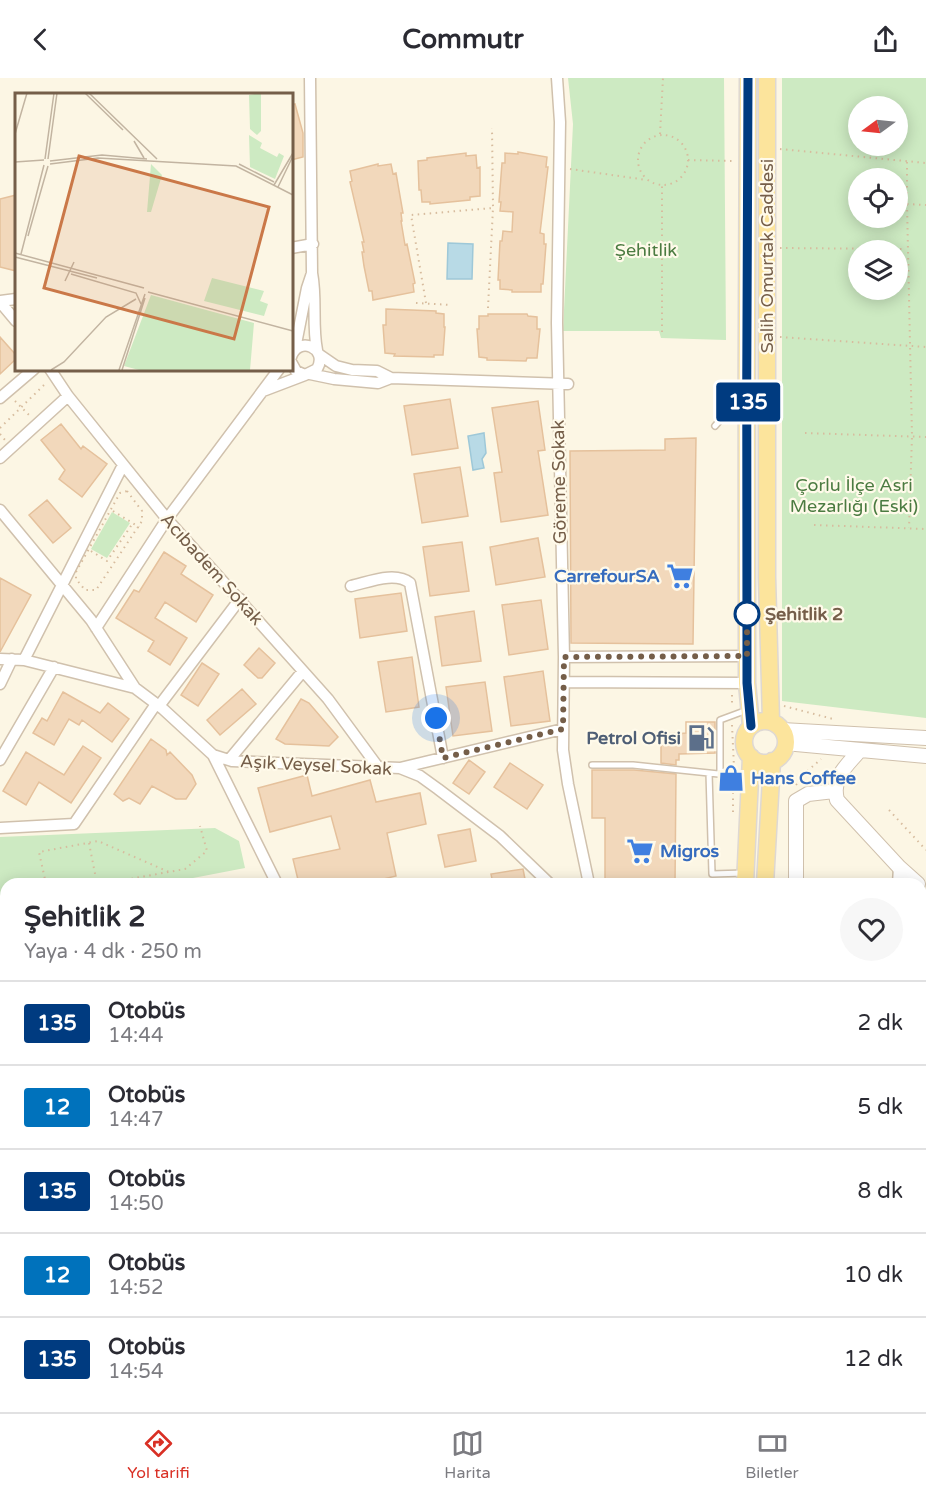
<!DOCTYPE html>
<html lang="tr">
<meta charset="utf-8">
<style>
:root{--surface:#fff;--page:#f7f7f7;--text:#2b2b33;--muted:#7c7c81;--line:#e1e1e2;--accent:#d93025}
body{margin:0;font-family:"Varela Round",sans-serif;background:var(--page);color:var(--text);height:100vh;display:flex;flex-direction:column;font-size:22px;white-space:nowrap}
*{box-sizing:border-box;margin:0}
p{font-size:20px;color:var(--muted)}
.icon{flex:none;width:33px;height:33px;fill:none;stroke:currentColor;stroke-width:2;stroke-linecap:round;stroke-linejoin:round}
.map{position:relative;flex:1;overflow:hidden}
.details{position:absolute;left:0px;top:800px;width:927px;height:536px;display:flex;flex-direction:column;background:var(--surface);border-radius:18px 18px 0 0;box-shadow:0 3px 15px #0003}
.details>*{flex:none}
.badge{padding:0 12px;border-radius:4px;font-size:21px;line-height:39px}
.needle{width:39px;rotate:255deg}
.fabs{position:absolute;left:848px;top:18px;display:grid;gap:12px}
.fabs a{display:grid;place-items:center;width:60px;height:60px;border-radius:50%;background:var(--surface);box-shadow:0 3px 15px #0003;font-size:30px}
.you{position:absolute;width:30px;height:30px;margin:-15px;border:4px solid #fff;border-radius:50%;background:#1a73e8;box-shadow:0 0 0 9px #1a73e833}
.map>.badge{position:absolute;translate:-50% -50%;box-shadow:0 0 0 3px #fff}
.round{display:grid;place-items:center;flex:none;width:63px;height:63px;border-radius:32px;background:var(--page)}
.summary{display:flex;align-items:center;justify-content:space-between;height:102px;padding:0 24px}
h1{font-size:28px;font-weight:700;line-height:45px}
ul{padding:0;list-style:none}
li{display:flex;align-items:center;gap:18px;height:84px;padding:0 24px;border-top:2px solid var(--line)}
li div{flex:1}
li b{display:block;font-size:22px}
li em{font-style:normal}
li .badge{min-width:66px;font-weight:700;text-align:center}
header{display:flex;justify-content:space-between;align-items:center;height:78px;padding:0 24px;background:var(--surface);font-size:27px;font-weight:700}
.tabs{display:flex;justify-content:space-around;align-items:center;height:84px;border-top:2px solid var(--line);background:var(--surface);font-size:16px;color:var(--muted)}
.tabs a{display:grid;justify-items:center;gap:3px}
.tabs .on{color:var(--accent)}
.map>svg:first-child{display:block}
.green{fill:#cdeac2;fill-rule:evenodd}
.water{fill:#b8dae6;stroke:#9ec8d8;stroke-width:1.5}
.building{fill:#f2d8bb;stroke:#e5c19c;stroke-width:1.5}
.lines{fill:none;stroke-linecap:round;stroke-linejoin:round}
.service-casing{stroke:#d0c1ad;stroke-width:8}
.minor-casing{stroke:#d0c1ad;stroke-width:13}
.tertiary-casing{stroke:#d0c1ad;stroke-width:16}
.secondary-casing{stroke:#d1c0a7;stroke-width:17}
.primary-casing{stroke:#ded8d3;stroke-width:19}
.path{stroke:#d7bc9e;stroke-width:2;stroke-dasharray:1.5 4.5;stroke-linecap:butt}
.service{stroke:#fff;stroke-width:5}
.minor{stroke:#fff;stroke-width:10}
.tertiary{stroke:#fff;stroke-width:14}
.secondary{stroke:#fff;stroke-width:15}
.primary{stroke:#fce49c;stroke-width:16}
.line-casing{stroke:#fff;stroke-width:14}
.line{stroke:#003b80;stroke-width:9}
.walk{stroke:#755e49;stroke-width:6;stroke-dasharray:0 10.8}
.stop-dot{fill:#fff;stroke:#003b80;stroke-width:3}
.labels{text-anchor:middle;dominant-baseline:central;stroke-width:4.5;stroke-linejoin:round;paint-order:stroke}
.park-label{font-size:18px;fill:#4b7b41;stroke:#fffaea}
.street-label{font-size:18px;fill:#755e49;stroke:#fffaea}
.shop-label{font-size:18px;font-weight:bold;fill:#366cbe;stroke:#fffaea;text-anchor:start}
.stop-label{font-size:18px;font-weight:bold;fill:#755e49;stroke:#fffaea;text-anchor:start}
.service-label{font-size:18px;font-weight:bold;fill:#4e5e75;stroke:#fffaea;text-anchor:end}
.inset-road{fill:none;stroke:#c2b4a1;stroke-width:1.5}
.view{fill:#ca7848;fill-opacity:0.15;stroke:#ca7848;stroke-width:3}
.inset-edge{fill:none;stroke:#755e49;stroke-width:3}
</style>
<header><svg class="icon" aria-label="back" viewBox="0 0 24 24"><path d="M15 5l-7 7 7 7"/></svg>Commutr<svg class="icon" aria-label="share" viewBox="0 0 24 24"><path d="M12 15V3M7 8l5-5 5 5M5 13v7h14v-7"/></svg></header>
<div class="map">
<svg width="926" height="1334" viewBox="0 0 926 1334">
<rect width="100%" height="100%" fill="#fcf6e4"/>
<path class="green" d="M568 0H724L726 262 661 260 659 253H563L573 46Z
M782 0H926V640L782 623ZM858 28H897V68H858ZM858 100H897V140H858ZM858 172H897V212H858Z
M112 434 130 445 107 480 91 471Z
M215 750 239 763 245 790 167 805 6 806V834L0 835V759Z"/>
<path class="water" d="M448 165 473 166 472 201H447Z
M484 355 486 375 482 381 484 390 473 392 468 358Z"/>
<path class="building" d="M295 26 303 55V79L291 82V27Z
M518 74 547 79 546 89H548L540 155 544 156V166H546L543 206H541V214H512V212L500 211V202H498L500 163H502L503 153 512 154 513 134 500 133 501 124H499L502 85H505V75L518 76Z
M466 75V78L476 77 477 90 480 89V118L470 119V122L430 126V124H422L421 112H419L418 83 427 82V80Z
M378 86V88L391 86 393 96 396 95 403 135H401L402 143H401L405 167 407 166 415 205 413 206 414 214 373 222 372 213H369L364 188 362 174H364L362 164H364L350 104 352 103 350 93Z
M16 117V193L0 189V121Z
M386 231 436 233V235L444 236V249H445L443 277H434V279L394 278 395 276 385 275 383 247H386Z
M488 236H527L528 238 537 239V251H540L537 280H527L526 283 487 282V280L479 279 477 251H479V238H488Z
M0 259 16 277V281L0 296Z
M450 321 458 370 412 377 404 328Z
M538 323 545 372 538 373 548 437 501 444 494 395 502 394 492 330Z
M61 346 81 371 83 368 107 386 82 419 59 401 65 392 41 362Z
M696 360 693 566 571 565 570 373 665 372V361Z
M460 389 468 438 422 445 414 396Z
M47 422 71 450 53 465 29 437Z
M538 460 545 499 496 507 490 469Z
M462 464 469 513 430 518 423 469Z
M164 474 186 488 181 496 213 517 196 544 165 524 155 540 187 560 170 587 148 573 154 563 116 540 134 512 139 514Z
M0 500 31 517 0 574Z
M401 515 407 553 360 560 355 521Z
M541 522 548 571 509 577 502 527Z
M474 533 481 583 442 588 435 539Z
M259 570 275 585 262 600H258L244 587Z
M412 579 419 629 386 634 378 584Z
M202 585 219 596 198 628 181 617Z
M543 593 550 643 511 648 504 599Z
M485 604 492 653 453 658 446 609Z
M242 611 256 626 220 657 207 642Z
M63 614 100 635 108 625 129 641 112 664 82 642 79 647 69 641 54 667 33 655 42 640 47 643Z
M301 621 309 625 338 659 329 668 285 666 276 661Z
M686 644H715V675L679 676V682H676V687L661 685V656L686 655Z
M151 661 166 672 167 677 170 674 192 697 196 706 186 721H176L152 708 140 726 129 720 123 723 114 716Z
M83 668 101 680 71 725 39 704 26 727 3 713 26 674 64 697Z
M469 682 485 694 469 716 453 705Z
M510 685 543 707 527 731 494 709Z
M592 692H634L676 696 675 806H605V740H592Z
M307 697 312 718 370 702 376 724 420 715 426 746 387 755 396 798 363 806H299L293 781 340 771 331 738 270 754 258 710Z
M470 751 476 783 445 789 438 757Z
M523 791 526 806H493L491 796Z"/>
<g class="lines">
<defs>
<path id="service" d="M715 348 743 316
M592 687H633L747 699
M725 694 720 693V642L747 632
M709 695 712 796 744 795"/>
<path id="minor" d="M310 0 312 195C317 221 312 247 317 272
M557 0 560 44 557 245 564 579 563 672 568 706 589 806
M291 170 313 166
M0 223 16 221
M0 224 16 243
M295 271 307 210 312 195
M320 277 336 288 352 292 377 293 391 300
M291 279C298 257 329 270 317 291L305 297 296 293 291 284
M50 291 68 318 167 441 328 621 378 689
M310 296 334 301 378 305 391 300 568 306
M263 313 305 297
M0 320 34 291
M0 380 68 318
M0 432 91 542 135 610
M351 508C369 504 395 493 410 505L443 680
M96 550 167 441 279 291
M564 579 747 578
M0 581 24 582 135 610 163 631 213 677 232 683 400 690 420 698 438 711 500 758 550 806
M24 582 123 387
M564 604 747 605
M0 606 12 581
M159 628 240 521
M213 677 277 806
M0 682 54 589
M229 682 303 593
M400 690 563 651
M0 750 74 746 156 626
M898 806 899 789
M0 1101 6 1100
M921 1214H926
M599 1329 600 1334
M890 1329V1334
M368 1334 369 1329
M521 1334V1329
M680 1334V1329"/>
<path id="tertiary" d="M782 652 926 660
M785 665 926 678
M860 672C847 688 831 699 837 722L899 789 918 806
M796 806V723L808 716 834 713"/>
<path id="secondary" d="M0 1251 6 1266
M0 1310 6 1325
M31 1329 33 1334"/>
<path id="primary" d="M748 0C746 202 747 403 747 605L751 648
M767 0V499L771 643
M744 664a21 21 0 1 1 42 0a21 21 0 1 1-42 0Z
M745 806 751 679
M765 806 772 683
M771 1329V1334
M744 1334V1329"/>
</defs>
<use href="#service" class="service-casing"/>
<use href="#minor" class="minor-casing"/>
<use href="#tertiary" class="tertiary-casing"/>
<use href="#secondary" class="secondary-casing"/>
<use href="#primary" class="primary-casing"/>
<path class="path" d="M660 56 663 0
M638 82a25 25 0 1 1 50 0a25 25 0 1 1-50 0Z
M780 71 926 85
M688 82 732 83
M907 84V126L912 358 909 450
M570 91 647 102
M907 126 926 127
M780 170 906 171
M416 225 451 227
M426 225 411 137 493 130
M488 230 493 130 492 50
M662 254V108
M780 259 926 269
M15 323 30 338
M0 350 45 306
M805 355 926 359
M0 356 5 362
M127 413 142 433V443L96 512H85L76 501V494L120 415Z
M113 433 139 449
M814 447 926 451
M91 473 107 483 133 445
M732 617V629
M784 628 833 641
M732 647 734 689
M796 707 804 696 821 681
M889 732 926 772
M733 734V707
M89 765 97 806
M46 806 39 774 98 763 169 794
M102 806 185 791 207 773 200 748
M0 820 1 823H6
M0 895 6 922
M792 1329V1334"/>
<use href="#service" class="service"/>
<use href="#minor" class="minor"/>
<use href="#tertiary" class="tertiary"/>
<use href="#secondary" class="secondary"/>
<use href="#primary" class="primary"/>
</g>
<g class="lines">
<defs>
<path id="line" d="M748 0C746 202 747 403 747 605L751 648"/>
</defs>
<use href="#line" class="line-casing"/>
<use href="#line" class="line"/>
<path class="walk" d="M436 640 443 680 563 651 564 579 747 578V536"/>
</g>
<defs>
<symbol id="supermarket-bare" viewBox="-9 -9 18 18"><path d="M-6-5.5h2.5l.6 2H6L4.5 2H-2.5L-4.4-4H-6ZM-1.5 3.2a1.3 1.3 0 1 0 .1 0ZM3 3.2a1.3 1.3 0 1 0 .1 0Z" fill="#3f7fe0" stroke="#fffaea" stroke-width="2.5" paint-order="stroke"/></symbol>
<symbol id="fuel-bare" viewBox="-9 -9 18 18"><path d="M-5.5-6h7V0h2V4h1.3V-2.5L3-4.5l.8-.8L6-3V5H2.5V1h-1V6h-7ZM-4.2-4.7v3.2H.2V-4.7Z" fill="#5c6f8a" stroke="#fffaea" stroke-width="2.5" paint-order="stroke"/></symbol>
<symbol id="shop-bare" viewBox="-9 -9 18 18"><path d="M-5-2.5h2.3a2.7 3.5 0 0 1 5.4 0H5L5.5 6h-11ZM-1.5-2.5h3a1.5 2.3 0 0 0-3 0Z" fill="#3f7fe0" stroke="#fffaea" stroke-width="2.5" paint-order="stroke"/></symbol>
</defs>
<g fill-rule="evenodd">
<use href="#supermarket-bare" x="661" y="479" width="38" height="38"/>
<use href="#fuel-bare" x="682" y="641" width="38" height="38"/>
<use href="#shop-bare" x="712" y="681" width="38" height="38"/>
<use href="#supermarket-bare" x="621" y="754" width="38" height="38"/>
</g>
<circle class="stop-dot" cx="747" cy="536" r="12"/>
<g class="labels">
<g class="park-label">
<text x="646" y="172">Şehitlik</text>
<text x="854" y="407">Çorlu İlçe Asri<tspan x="854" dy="21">Mezarlığı (Eski)</tspan></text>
</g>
<g class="street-label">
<text transform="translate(767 178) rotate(-90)">Salih Omurtak Caddesi</text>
<text transform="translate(559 404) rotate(-91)">Göreme Sokak</text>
<text transform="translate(212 491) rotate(48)">Acıbadem Sokak</text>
<text transform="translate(316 687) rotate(3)">Aşık Veysel Sokak</text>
</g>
<g class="shop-label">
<text x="660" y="498" text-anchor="end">CarrefourSA</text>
<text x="751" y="700">Hans Coffee</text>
<text x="660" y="773">Migros</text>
</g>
<g class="stop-label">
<text x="765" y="536">Şehitlik 2</text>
</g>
<g class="service-label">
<text x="681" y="660">Petrol Ofisi</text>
</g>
</g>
<g transform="translate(15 15)">
<rect width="278" height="278" fill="#fcf6e4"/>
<path d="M246 0V38L242 42 235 36 234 2ZM234 42 247 50 245 55 262 64 264 60 269 63 260 86 235 74ZM136 71 147 82 136 119H132ZM197 185 249 198 245 208 253 211 249 223 189 208ZM136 202 239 230 235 277H124L109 273Z" fill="#cdeac2"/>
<path class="inset-road" d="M70 0 108 37M74 0 142 66M0 41 12 0M119 48 129 65M30 66 39 0M33 66 42 0M35 68 87 62 132 66M0 69 29 67M35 71 83 65 221 73 278 102M224 71 259 89M259 92 278 60M263 94 278 63M13 143 33 73M0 160 129 195M6 161 29 72M0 164 82 185M56 181 121 200 126 211M50 188 59 169M133 199 278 238M36 277 49 269 91 224 121 206M104 277 130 201M107 277 130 205"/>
<path class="view" d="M64 63 254 114 219 246 29 195Z"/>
<rect width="278" height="278" class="inset-edge"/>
</g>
</svg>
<div class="fabs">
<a><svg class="needle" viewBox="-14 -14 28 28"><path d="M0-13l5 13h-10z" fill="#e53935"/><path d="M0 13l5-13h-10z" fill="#7c7c81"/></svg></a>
<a><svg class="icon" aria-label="locate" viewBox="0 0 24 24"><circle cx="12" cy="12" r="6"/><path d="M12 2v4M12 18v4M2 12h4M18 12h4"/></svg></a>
<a><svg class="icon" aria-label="layers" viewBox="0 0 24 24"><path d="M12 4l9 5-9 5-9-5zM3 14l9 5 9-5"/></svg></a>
</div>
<div class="you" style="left:436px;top:640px"></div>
<b class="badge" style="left:748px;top:324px;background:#003b80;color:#fff">135</b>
<section class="details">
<div class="summary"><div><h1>Şehitlik 2</h1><p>Yaya · 4 dk · 250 m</p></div><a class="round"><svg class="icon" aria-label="heart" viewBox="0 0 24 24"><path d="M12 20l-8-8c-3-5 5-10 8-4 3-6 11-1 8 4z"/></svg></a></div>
<ul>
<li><span class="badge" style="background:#003b80;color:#fff">135</span><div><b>Otobüs</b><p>14:44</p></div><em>2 dk</em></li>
<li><span class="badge" style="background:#0072bc;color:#fff">12</span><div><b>Otobüs</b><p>14:47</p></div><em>5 dk</em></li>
<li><span class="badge" style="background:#003b80;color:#fff">135</span><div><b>Otobüs</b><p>14:50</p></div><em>8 dk</em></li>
<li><span class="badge" style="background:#0072bc;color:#fff">12</span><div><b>Otobüs</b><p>14:52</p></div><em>10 dk</em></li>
<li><span class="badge" style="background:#003b80;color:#fff">135</span><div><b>Otobüs</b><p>14:54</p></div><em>12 dk</em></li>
</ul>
</section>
</div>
<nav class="tabs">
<a class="on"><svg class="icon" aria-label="directions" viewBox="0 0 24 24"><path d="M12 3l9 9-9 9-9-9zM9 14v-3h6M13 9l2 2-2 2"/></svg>Yol tarifi</a>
<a><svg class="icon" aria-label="map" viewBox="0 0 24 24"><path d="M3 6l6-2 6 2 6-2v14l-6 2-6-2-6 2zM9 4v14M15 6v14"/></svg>Harita</a>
<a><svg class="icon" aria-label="tickets" viewBox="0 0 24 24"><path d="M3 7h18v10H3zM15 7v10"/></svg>Biletler</a>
</nav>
